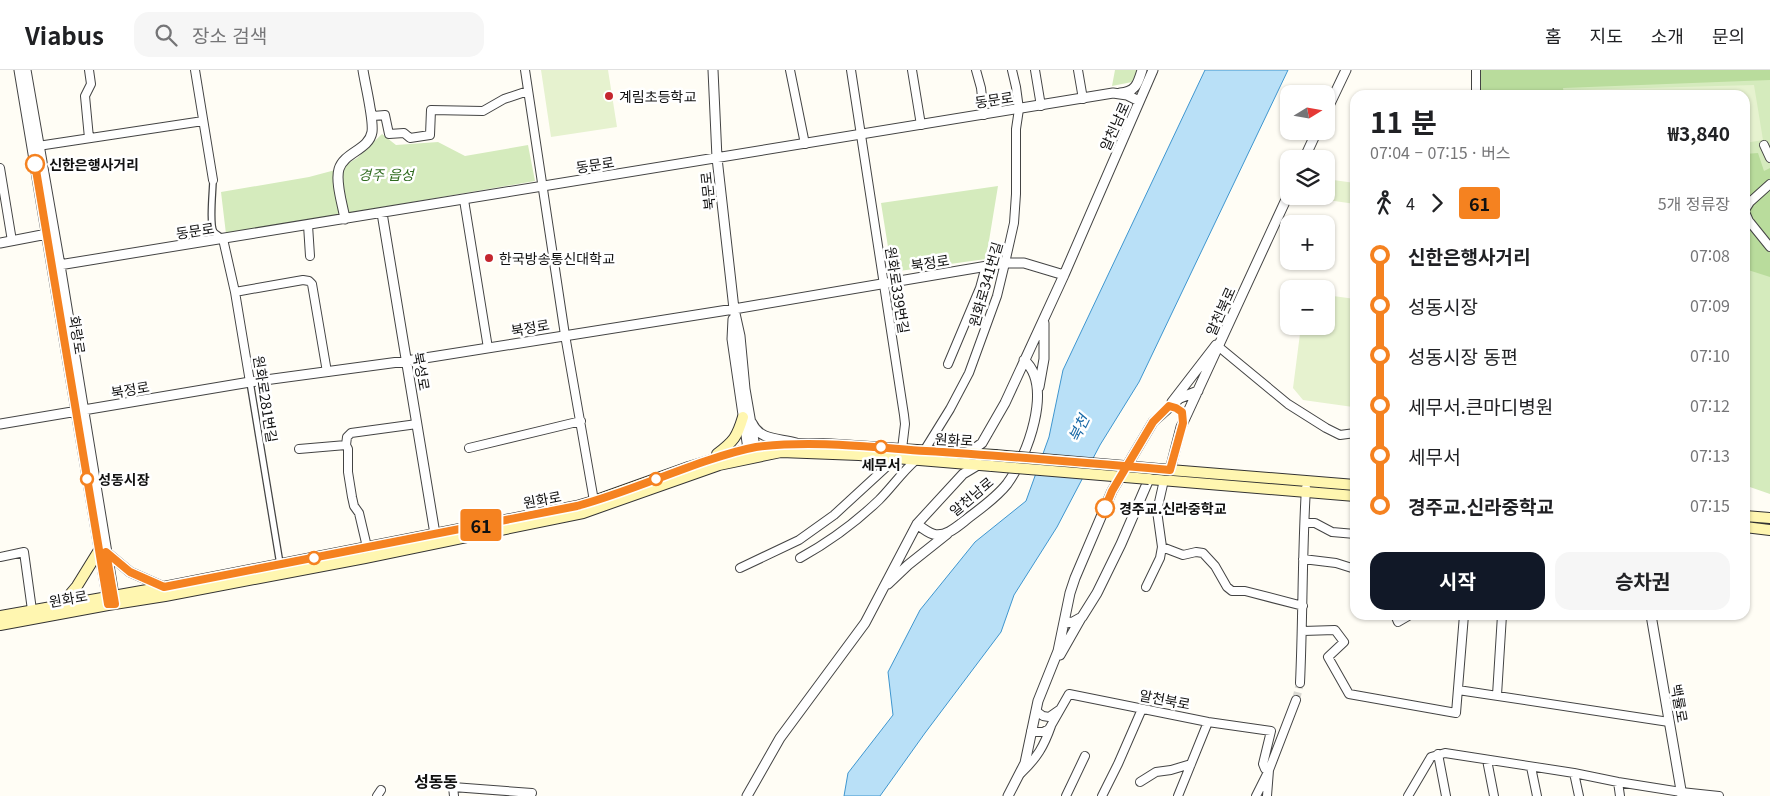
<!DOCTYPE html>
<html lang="ko">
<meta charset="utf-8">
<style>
:root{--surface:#fff;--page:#f6f6f6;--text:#202124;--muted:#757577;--line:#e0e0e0;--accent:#111827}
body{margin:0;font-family:Georgia,"Noto Sans KR",serif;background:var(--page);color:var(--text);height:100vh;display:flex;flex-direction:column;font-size:19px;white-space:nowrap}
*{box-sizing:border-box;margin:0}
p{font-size:16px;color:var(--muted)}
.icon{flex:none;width:28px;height:28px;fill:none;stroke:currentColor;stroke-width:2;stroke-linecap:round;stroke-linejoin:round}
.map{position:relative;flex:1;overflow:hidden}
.panel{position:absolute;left:1350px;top:20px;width:400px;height:530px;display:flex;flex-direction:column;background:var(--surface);border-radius:15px;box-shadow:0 1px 4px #0004}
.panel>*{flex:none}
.badge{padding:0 10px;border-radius:4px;font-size:18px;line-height:32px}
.needle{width:32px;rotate:79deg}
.buttons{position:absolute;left:1280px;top:15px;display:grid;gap:10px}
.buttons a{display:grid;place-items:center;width:55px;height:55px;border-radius:10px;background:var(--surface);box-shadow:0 1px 4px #0004;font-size:25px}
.map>.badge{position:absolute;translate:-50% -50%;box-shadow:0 0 0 2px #fff}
.legs{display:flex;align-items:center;gap:8px;height:55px;padding:0 20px;font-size:16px}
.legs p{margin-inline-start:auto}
.headline{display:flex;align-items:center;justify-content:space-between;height:85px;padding:0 20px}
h1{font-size:28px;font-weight:700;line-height:38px}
.action{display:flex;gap:10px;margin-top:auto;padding:10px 20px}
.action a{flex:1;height:58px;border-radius:15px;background:var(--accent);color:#fff;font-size:20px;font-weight:700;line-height:58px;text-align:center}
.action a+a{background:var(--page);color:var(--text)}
ul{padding:0 20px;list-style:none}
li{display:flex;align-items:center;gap:18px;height:50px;font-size:19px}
li i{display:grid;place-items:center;width:8px;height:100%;margin:0 6px;background:currentColor}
li i::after{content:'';width:12px;height:12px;margin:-6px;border:4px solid;border-radius:50%;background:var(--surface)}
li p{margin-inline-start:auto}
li:first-child i{background:linear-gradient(#0000 50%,currentColor 0)}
li:last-child i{background:linear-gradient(currentColor 50%,#0000 0)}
header{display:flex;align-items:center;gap:30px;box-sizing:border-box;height:70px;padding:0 25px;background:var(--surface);border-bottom:1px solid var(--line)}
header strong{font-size:24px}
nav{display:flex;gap:28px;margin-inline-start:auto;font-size:18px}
.search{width:350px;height:45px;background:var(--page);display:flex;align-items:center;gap:12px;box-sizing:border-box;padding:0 18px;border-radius:15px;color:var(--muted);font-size:19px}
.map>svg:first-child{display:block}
.green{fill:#d5ebbd}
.forest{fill:#b9dc9c}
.pitch{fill:#e6f2cf}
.water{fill:#b9e0f7;stroke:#3f96cf}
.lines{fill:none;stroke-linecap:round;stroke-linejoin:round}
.minor-tunnel{stroke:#dbdad3;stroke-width:8;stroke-dasharray:8 4;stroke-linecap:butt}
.pedestrian-casing{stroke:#444;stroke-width:8}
.minor-casing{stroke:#444;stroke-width:10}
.tertiary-casing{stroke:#444;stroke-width:11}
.secondary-casing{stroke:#333;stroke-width:12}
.pedestrian{stroke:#fff;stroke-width:5.5}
.minor{stroke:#fff;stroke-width:8}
.tertiary{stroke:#fff;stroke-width:9}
.secondary{stroke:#fff6b0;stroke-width:10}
.secondary-bridge-casing{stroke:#333;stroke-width:12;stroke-linecap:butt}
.secondary-bridge{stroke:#fff6b0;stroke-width:10}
.line-1-casing{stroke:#fff;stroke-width:11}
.line-1{stroke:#f58220;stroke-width:8}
.poi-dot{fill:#c4262e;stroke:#fff;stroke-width:2}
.stop-1-dot{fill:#fff;stroke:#f58220;stroke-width:2.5}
.labels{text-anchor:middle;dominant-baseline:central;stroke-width:5;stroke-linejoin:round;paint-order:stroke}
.poi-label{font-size:14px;fill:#111;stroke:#fff;text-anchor:start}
.street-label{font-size:14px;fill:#111;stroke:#fff}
.stop-label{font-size:14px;font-weight:bold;fill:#111;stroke:#fff;text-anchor:start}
.park-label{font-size:14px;font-style:italic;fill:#2f6b1f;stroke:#fff}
.water-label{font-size:15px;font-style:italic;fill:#1768a6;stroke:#fff}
.quarter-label{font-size:16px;font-weight:bold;fill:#111;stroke:#fff}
</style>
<header>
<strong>Viabus</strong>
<div class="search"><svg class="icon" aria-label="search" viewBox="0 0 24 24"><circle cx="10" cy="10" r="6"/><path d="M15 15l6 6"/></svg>장소 검색</div>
<nav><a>홈</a><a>지도</a><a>소개</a><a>문의</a></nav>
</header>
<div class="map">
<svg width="1770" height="726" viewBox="0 0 1770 726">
<rect width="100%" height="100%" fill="#fffdf5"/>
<path class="green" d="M1115 0H1139L1137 11 1112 16Z
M1489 0H1770V424L1747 416 1745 410V25H1495Z
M382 64 396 75 438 72 465 86 528 75 535 111 226 164 221 122 309 107 339 99 357 88Z
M998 116 986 189 892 202 881 133Z"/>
<path class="forest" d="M1478 0H1770V10L1563 18 1564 25H1478Z
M1758 83 1764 101 1770 98V207L1745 199V84Z"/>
<path class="pitch" d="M541 0H608L617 57 551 67Z
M1754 15 1763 70 1745 73V25H1573L1572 20Z
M1326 109 1355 113V134L1321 129V126H1326Z
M1326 225 1355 229V321L1353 337 1303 330 1293 318 1301 256H1326Z"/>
<path class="water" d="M1205 0H1288L1139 312 1100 375 1057 457 1014 525 1001 562 925 663 880 726H844L848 703 893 645 888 602 920 540 975 472 1026 431 1049 367 1063 300Z"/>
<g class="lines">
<path class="minor-tunnel" d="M1296 630 1300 613"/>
<defs>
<path id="pedestrian" d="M213 110C213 120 209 155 214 162 216 164 221 167 223 169
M250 312 280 494"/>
<path id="minor" d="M89 0 91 14 85 26 89 68
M195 0 213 110
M525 0 565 265 594 431
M790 0 805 74
M851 0 904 345 905 354 902 379
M912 0 921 55
M976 0 981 18 984 45
M1035 0 1041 36
M1078 0 1083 29
M1476 25V0
M370 39 373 46 385 45 389 64 404 63 410 68 430 65 431 40 483 41 504 29 528 21
M1764 75 1770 88
M38 76 203 51
M0 98 12 171
M464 130 488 278
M1745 140 1750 132 1770 114
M1745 142 1749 151 1770 177
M308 155 310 186
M223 169 235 222 250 312
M235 222 303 210 309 211 312 214 327 302
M1219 277 1288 334 1326 358 1340 365 1355 363
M948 294 980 218 986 196
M346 375 347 367 351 363 417 354
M469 378 581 351
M299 379 346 375 348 379V402L352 427 354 436 359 443 367 477
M924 381 950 339 969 303 997 226 1005 193 1014 153 1016 124V59L1019 39 1016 17 1012 0
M1305 453H1315L1332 462 1355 464
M1162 477 1183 485 1196 482 1203 483 1215 496 1227 517 1232 521H1245L1303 536
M0 487 24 482 32 540
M800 488C829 472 855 453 879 430 892 417 902 402 916 390
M1303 489 1336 493 1355 499
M740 498 799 470 834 445 896 388
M1146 517 1160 488 1162 477 1157 441 1164 410
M1395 545 1398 552 1410 545
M1303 561 1335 560 1344 572 1328 587 1349 624 1456 643 1464 545
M1300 613C1303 548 1302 483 1306 418
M1458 620 1669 652
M1497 625 1502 545
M1036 641 1043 646 1049 647 1059 640
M1031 662H1043L1049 659 1069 624 1208 652 1271 661 1263 694 1265 699 1269 700 1267 726
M1438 684 1446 726
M1487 690 1494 726
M1531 697 1537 726
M1021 703C1037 688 1044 676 1051 656
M1574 703 1579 726
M1140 712 1156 702 1171 700 1191 694
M1618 712 1620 726
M377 726 381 720
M454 726 453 717 532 723
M1066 726 1085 686
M1102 726 1118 694 1142 639
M1178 726 1208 652
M1256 726 1269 700 1296 630
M1408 726 1431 687 1445 683 1574 703 1618 712 1681 722 1719 726"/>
<path id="tertiary" d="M19 0 108 532
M26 0 60 195 115 532
M713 0 717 88 734 239 740 266 745 319 755 377
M1120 23C1136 22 1138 13 1142 0
M1326 42 1346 0
M1304 89 1317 61
M382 143 435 464
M345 149C343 136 335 112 339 99 344 82 369 80 372 62 374 49 365 14 363 0
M0 173 47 164
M53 196 1113 23 1127 25 1139 31
M733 249 732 269 748 379
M1039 317 1044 289V253
M1172 332 1216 275
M752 353C760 371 780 368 796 373
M0 354 250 312 406 291 734 239 1005 193H1024L1064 205
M965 383 974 379 982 373 1005 333 1064 205 1153 0
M1170 400 1181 357 1289 123
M917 454C921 457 927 462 933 464 945 468 958 456 967 449 981 438 996 428 1007 414 1027 387 1054 316 1024 290
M106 482 130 502 164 517
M888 514 908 495 947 464
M1651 545 1682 726
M1065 553 1073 552 1082 547 1097 523 1121 474 1149 409
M1060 585 1081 548
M747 726 780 668 865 553 917 454 963 404 978 395
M1008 726 1025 693 1038 631 1058 581 1070 523 1075 508 1112 421 1153 352 1180 328 1198 321"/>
<path id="secondary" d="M717 384C734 371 737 367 743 347
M1170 400 1355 415
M1149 409 1355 426
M1745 446 1770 448
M1745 457 1770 460
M61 535 77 516 98 482
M0 546 164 517 577 436 594 431 689 397 748 379 798 374H823L995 385
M0 555 108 535 165 526 365 488 583 443 719 395 781 382 859 385 992 396"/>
</defs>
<use href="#pedestrian" class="pedestrian-casing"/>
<use href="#minor" class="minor-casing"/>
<use href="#tertiary" class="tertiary-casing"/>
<use href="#secondary" class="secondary-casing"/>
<use href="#pedestrian" class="pedestrian"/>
<use href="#minor" class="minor"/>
<use href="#tertiary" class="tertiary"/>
<use href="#secondary" class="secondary"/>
<defs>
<path id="secondary-bridge" d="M995 385 1170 400
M992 396 1149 409"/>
</defs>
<use href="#secondary-bridge" class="secondary-bridge-casing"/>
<use href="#secondary-bridge" class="secondary-bridge"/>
</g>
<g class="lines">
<defs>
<path id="line-1" d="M35 94 108 534H115L106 482 130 502 164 517 577 436C622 424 664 405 709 390 724 385 740 380 756 377 812 370 869 377 926 381 1007 386 1089 393 1170 400L1183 353 1182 342 1176 338 1169 336 1153 352 1112 421 1105 438"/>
</defs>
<use href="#line-1" class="line-1-casing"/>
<use href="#line-1" class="line-1"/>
</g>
<g class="poi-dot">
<circle cx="609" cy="26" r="5"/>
<circle cx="489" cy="188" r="5"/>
</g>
<g class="stop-1-dot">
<circle cx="35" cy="94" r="9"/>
<circle cx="881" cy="377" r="6"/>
<circle cx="87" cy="409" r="6"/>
<circle cx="656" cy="409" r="6"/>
<circle cx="1105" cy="438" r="9"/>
<circle cx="314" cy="488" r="6"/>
</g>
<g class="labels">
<g class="poi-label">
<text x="619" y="26">계림초등학교</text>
<text x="499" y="188">한국방송통신대학교</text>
</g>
<g class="street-label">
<text transform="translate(994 29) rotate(-9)">동문로</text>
<text transform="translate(1114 56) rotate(-66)">알천남로</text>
<text transform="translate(595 94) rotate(-9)">동문로</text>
<text transform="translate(707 121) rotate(-96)">북문로</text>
<text transform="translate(195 160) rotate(-9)">동문로</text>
<text transform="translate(930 192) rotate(-9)">북정로</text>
<text transform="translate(985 214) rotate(-74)">원화로341번길</text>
<text transform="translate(898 220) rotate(81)">원화로339번길</text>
<text transform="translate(1220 241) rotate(-66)">알천북로</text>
<text transform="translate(530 257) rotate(-10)">북정로</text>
<text transform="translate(78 265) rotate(81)">화랑로</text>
<text transform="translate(422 301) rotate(80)">북성로</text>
<text transform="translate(130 319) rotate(-10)">북정로</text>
<text transform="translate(266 329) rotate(81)">원화로281번길</text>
<text transform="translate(954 369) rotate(3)">원화로</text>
<text transform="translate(971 426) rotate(-40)">알천남로</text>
<text transform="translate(542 429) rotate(-11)">원화로</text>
<text transform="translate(68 528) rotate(-10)">원화로</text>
<text transform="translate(1165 629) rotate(11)">알천북로</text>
<text transform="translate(1680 633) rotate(80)">백률로</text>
</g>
<g class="stop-label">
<text x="49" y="94">신한은행사거리</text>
<text x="881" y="394" text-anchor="middle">세무서</text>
<text x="98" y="409">성동시장</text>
<text x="1119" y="438">경주교.신라중학교</text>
</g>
<g class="park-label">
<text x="386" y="104">경주 읍성</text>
</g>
<g class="water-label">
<text transform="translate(1078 358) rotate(-64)">북천</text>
</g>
<g class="quarter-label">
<text x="436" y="711">성동동</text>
</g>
</g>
</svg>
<div class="buttons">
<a><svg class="needle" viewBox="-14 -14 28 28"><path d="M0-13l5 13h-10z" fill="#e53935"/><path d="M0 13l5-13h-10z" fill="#757577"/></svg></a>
<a><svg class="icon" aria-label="layers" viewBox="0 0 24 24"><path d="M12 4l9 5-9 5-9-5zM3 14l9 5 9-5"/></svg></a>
<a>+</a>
<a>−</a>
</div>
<b class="badge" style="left:481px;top:455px;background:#f58220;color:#111">61</b>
<section class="panel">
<div class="headline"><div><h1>11 분</h1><p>07:04 – 07:15 · 버스</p></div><b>₩3,840</b></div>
<div class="legs"><svg class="icon" aria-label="walk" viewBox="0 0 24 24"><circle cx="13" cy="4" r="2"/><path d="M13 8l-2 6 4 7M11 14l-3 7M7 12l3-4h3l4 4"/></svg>4<svg class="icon" aria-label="forward" viewBox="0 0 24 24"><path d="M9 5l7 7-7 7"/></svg><b class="badge" style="background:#f58220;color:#111">61</b><p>5개 정류장</p></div>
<ul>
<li><i style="color:#f58220"></i><b>신한은행사거리</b><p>07:08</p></li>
<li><i style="color:#f58220"></i><span>성동시장</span><p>07:09</p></li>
<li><i style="color:#f58220"></i><span>성동시장 동편</span><p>07:10</p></li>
<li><i style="color:#f58220"></i><span>세무서.큰마디병원</span><p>07:12</p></li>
<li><i style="color:#f58220"></i><span>세무서</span><p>07:13</p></li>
<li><i style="color:#f58220"></i><b>경주교.신라중학교</b><p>07:15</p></li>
</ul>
<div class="action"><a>시작</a><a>승차권</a></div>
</section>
</div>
